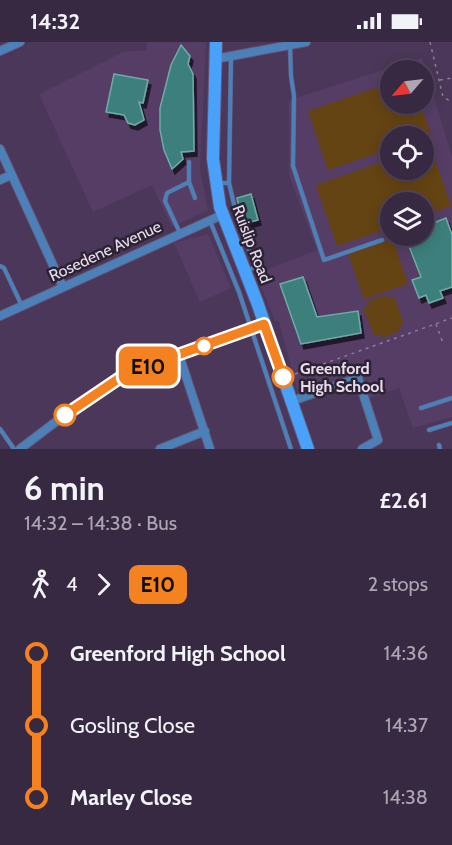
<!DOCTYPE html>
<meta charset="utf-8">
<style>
:root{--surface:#382943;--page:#3f314a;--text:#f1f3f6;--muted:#aba6b2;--line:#52455c}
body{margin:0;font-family:Cabin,sans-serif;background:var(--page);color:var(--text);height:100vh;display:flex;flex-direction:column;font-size:22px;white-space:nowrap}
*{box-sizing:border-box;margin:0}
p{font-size:20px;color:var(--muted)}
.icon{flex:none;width:33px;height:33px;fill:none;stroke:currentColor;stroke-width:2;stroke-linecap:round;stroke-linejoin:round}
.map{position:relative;height:407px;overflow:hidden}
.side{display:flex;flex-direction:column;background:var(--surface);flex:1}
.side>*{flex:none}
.badge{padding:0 12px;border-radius:9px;font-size:21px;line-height:39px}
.needle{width:39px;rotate:242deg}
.buttons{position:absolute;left:380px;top:18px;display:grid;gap:12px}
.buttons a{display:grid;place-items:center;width:54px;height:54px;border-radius:50%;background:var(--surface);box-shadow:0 3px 15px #0003,0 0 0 2px var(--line);font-size:30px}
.map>.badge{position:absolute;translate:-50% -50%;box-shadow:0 0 0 3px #fff}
.legs{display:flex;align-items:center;gap:9px;height:66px;padding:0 24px;font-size:20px}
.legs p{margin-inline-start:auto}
.overview{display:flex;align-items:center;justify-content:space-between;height:102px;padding:0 24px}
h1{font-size:33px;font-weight:700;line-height:45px}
ul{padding:0 24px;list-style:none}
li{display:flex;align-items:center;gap:21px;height:72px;font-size:22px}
li i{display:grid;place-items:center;width:9px;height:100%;margin:0 8px;background:currentColor}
li i::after{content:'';width:15px;height:15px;margin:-8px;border:4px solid;border-radius:50%;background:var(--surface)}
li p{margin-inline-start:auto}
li:first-child i{background:linear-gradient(#0000 50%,currentColor 0)}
li:last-child i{background:linear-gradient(currentColor 50%,#0000 0)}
.status{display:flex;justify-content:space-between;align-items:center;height:42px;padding:0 30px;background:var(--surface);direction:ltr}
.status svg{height:16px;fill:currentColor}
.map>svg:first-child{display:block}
.built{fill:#563d66;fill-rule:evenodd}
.green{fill:#654413}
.building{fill:#3c7f7c;stroke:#6faba8;stroke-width:1.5;filter:url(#shadow)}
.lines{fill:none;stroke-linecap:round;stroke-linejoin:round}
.service-casing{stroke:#675574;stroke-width:5}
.minor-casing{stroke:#675574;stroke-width:10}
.secondary-casing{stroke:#675574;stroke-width:14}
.path{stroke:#8e7d99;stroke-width:1.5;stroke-dasharray:3 4.5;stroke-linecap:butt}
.service{stroke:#4b80b8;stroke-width:4}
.minor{stroke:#4b80b8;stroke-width:8}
.secondary{stroke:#49a1fa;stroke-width:12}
.line-1-casing{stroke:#fff;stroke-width:14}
.line-1{stroke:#f58220;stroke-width:9}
.stop-1-dot{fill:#fff;stroke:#f58220;stroke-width:3}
.labels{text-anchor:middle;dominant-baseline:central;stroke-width:5;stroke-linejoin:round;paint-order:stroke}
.street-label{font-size:16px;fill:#e9dcf1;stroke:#2c2332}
.stop-label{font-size:16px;font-weight:bold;fill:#e9dcf1;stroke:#2c2332;text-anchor:start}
</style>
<div class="status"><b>14:32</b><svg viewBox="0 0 49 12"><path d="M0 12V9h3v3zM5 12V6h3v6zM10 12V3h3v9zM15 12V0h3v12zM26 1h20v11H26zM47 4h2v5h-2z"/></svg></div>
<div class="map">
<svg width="452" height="407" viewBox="0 0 452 407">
<defs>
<filter id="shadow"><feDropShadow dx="3" dy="5" stdDeviation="0" flood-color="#0009"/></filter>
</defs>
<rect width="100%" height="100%" fill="#4b3759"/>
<path class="built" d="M146 0H206L200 128 208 168 172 185 152 143 93 170 39 52 123 10 147 8Z
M422 16 452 114V375L413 386 399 346 361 359 352 335 299 355 279 279H275L256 232 317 208 289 133V58ZM390 28H423V62H390ZM390 94H423V128H390ZM390 160H423V194H390Z
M208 192 231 246 200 260 174 201Z"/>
<path class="green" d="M390 41V62H420L431 92 423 95 390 94V107L328 128 308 69Z
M430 103 451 164 423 174V160H390V186L337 204 316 143 390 117V128H423V106Z
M393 197 408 242 364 257 348 212Z
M386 253 388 257 394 254 404 283 398 285 400 289 382 296 380 292 374 294 363 266 369 263 368 259Z"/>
<path class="building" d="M181 3 190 14 188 22 193 32 194 109 181 110 183 117 172 127 164 108 160 88V66L171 23Z
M114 32 148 38 143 61 139 60 144 78 135 83 128 81 124 73 106 70Z
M251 152 258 178 243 182 237 156Z
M446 176 452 193V245L440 249 443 256 429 261 426 253 419 256 412 238 421 235 405 194H423V185Z
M303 235 317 275 358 269 361 291 301 302 280 242Z"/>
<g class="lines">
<defs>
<path id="service" d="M290 3 291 34 294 54 293 124 324 218 382 198
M189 140 195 156
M219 141H229L239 183 256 224 246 230
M229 141 231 16
M210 179 239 250 291 407
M180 191 165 159 167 151 189 140V120
M0 224 4 226 22 264
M421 366 452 356
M0 387 14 407
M429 388 452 381
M439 403 440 407"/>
<path id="minor" d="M0 9 20 0
M215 17 306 0
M0 107 63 245
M0 138 11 133
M0 274 222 173
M179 313 210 407
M292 359 358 336 378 398 362 407
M20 407 83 359 127 331 264 282
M160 407 205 389"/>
<path id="secondary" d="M216 0 213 117 220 165 257 260 308 407"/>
</defs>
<use href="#service" class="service-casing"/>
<use href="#minor" class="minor-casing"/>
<use href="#secondary" class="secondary-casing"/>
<path class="path" d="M430 0 443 55 452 60
M440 38 452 36
M436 282 443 301
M295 332 452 276"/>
<use href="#service" class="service"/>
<use href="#minor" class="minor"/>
<use href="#secondary" class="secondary"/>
</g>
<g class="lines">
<defs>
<path id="line-1" d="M65 373 127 331 264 282 283 335"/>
</defs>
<use href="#line-1" class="line-1-casing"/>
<use href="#line-1" class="line-1"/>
</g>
<g class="stop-1-dot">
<circle cx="204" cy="304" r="8"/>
<circle cx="283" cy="335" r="10"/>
<circle cx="65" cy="373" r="10"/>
</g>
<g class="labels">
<g class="street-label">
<text transform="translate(252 202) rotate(69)">Ruislip Road</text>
<text transform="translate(105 209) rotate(-25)">Rosedene Avenue</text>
</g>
<g class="stop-label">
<text x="300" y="326">Greenford<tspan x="300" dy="18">High School</tspan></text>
</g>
</g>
</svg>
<div class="buttons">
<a><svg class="needle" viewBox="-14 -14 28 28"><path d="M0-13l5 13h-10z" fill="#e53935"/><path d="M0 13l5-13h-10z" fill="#aba6b2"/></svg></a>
<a><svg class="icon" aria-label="locate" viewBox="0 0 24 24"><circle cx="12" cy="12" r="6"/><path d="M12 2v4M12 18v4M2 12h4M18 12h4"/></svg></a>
<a><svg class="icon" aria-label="layers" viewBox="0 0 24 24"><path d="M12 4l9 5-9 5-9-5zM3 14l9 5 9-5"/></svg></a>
</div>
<b class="badge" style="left:148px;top:324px;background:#f58220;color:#111">E10</b>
</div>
<section class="side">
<div class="overview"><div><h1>6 min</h1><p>14:32 – 14:38 · Bus</p></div><b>£2.61</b></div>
<div class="legs"><svg class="icon" aria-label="walk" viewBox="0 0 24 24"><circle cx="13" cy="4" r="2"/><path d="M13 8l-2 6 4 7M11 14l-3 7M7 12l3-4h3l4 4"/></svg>4<svg class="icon" aria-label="forward" viewBox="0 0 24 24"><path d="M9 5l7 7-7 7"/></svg><b class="badge" style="background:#f58220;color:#111">E10</b><p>2 stops</p></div>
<ul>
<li><i style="color:#f58220"></i><b>Greenford High School</b><p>14:36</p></li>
<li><i style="color:#f58220"></i><span>Gosling Close</span><p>14:37</p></li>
<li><i style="color:#f58220"></i><b>Marley Close</b><p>14:38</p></li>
</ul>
</section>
